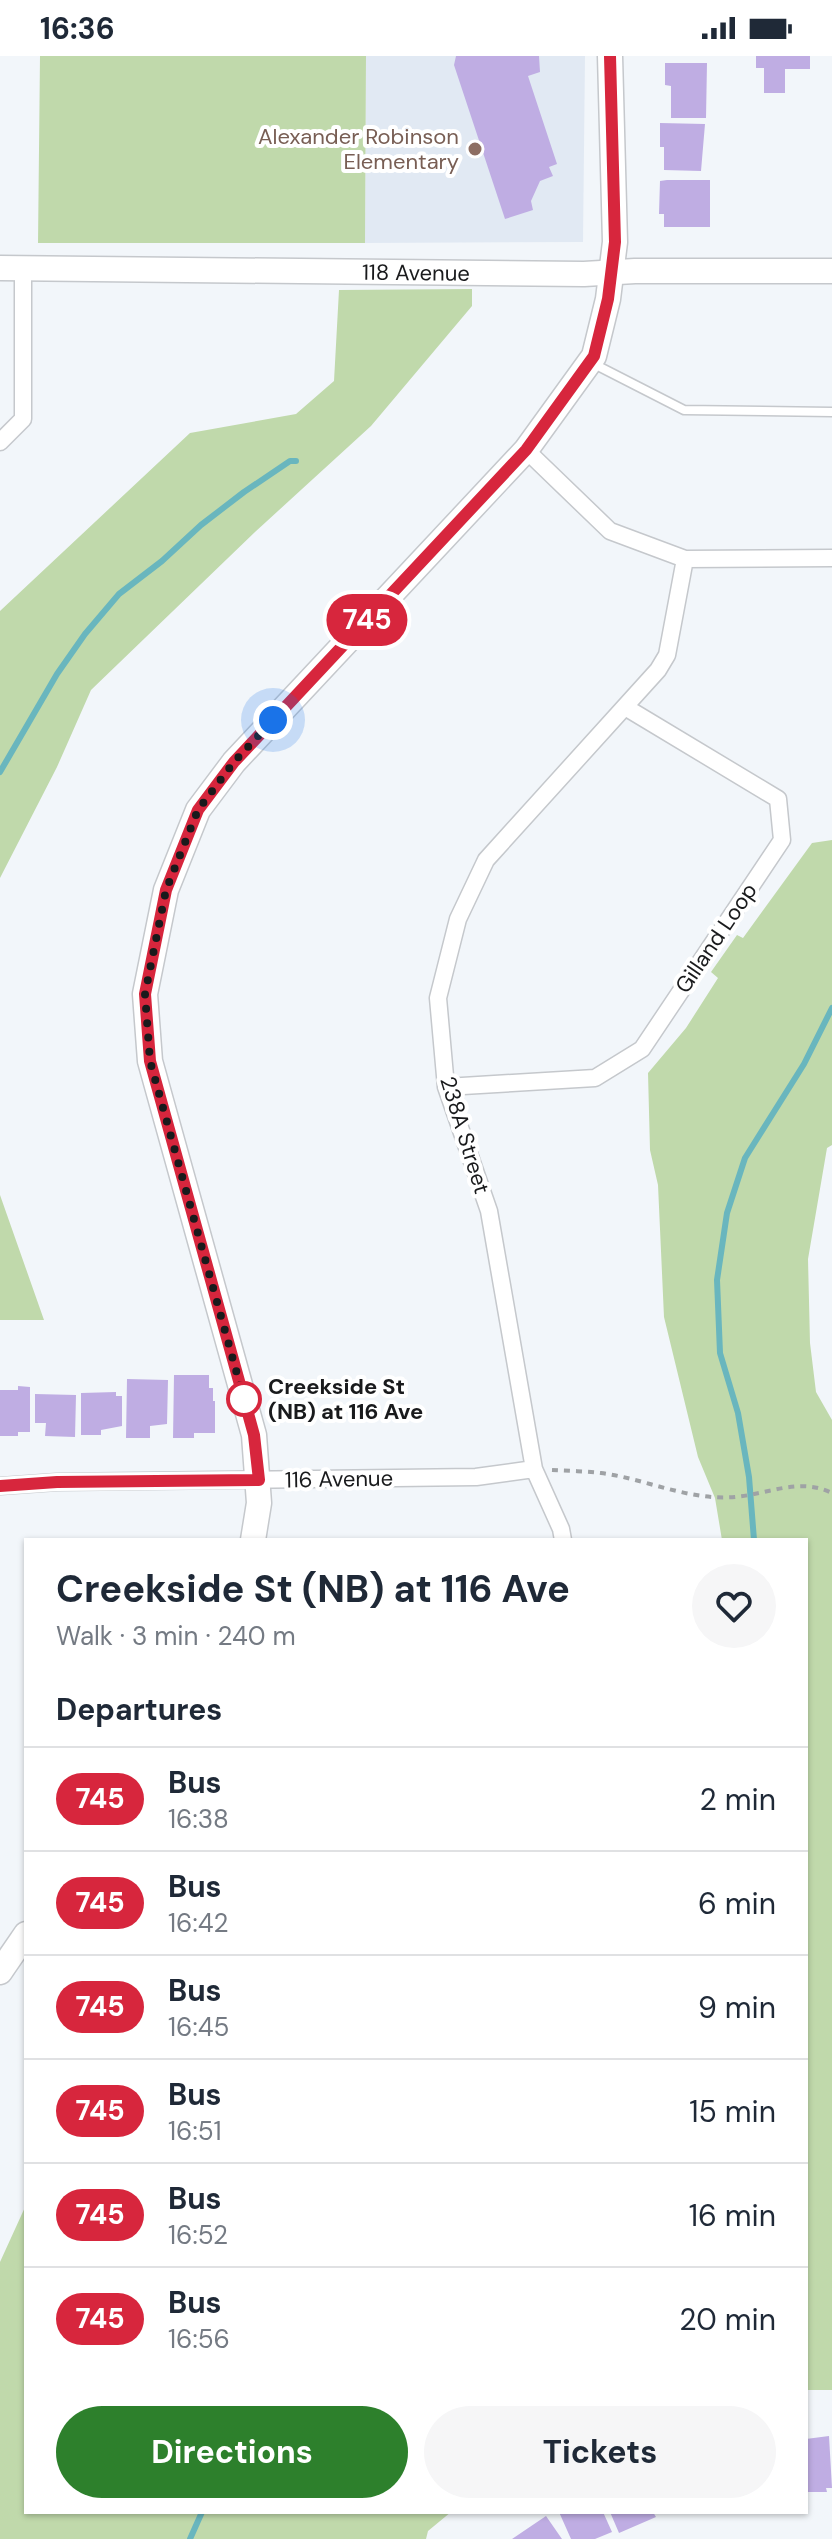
<!DOCTYPE html>
<meta charset="utf-8">
<style>
:root{--surface:#fff;--page:#f6f6f7;--text:#1f2937;--muted:#747a83;--line:#e0e1e3;--accent:#2d802c}
body{margin:0;font-family:"DM Sans",sans-serif;background:var(--page);color:var(--text);height:100vh;display:flex;flex-direction:column;font-size:30px;white-space:nowrap}
*{box-sizing:border-box;margin:0}
p{font-size:26px;color:var(--muted)}
.icon{flex:none;width:44px;height:44px;fill:none;stroke:currentColor;stroke-width:2;stroke-linecap:round;stroke-linejoin:round}
.map{position:relative;flex:1;overflow:hidden}
.side{position:absolute;left:24px;top:1482px;width:784px;height:976px;display:flex;flex-direction:column;background:var(--surface);border-radius:0px;box-shadow:0 2px 6px #0004}
.side>*{flex:none}
.badge{padding:0 16px;border-radius:26px;font-size:28px;line-height:52px}
.you{position:absolute;width:40px;height:40px;margin:-20px;border:6px solid #fff;border-radius:50%;background:#1a73e8;box-shadow:0 0 0 12px #1a73e833}
.map>.badge{position:absolute;translate:-50% -50%;box-shadow:0 0 0 4px #fff}
h2{padding:0 32px;font-size:30px;line-height:72px}
.round{display:grid;place-items:center;flex:none;width:84px;height:84px;border-radius:42px;background:var(--page)}
.headline{display:flex;align-items:center;justify-content:space-between;height:136px;padding:0 32px}
h1{font-size:38px;font-weight:700;line-height:60px}
.action{display:flex;gap:16px;margin-top:auto;padding:16px 32px}
.action a{flex:1;height:92px;border-radius:48px;background:var(--accent);color:#fff;font-size:32px;font-weight:700;line-height:92px;text-align:center}
.action a+a{background:var(--page);color:var(--text)}
ul{padding:0;list-style:none}
li{display:flex;align-items:center;gap:24px;height:104px;padding:0 32px;border-top:2px solid var(--line)}
li div{flex:1}
li b{display:block;font-size:30px}
li em{font-style:normal}
li .badge{min-width:88px;font-weight:700;text-align:center}
.status{display:flex;justify-content:space-between;align-items:center;height:56px;padding:0 40px;background:var(--surface);direction:ltr}
.status svg{height:22px;fill:currentColor}
.map>svg:first-child{display:block}
.built{fill:#e1e9f3}
.green{fill:#c0d9ab}
.lines{fill:none;stroke-linecap:round;stroke-linejoin:round}
.stream{stroke:#69b6be;stroke-width:6}
.building{fill:#bfade3}
.lane-casing{stroke:#c5c8cc;stroke-width:11}
.street-casing{stroke:#c5c8cc;stroke-width:19}
.secondary-casing{stroke:#c5c8cc;stroke-width:27}
.path{stroke:#9fa2a5;stroke-width:4;stroke-dasharray:6 6;stroke-linecap:butt}
.lane{stroke:#fff;stroke-width:8}
.street{stroke:#fff;stroke-width:16}
.secondary{stroke:#fff;stroke-width:24}
.line-casing{stroke:#fff;stroke-width:18}
.line{stroke:#d7263d;stroke-width:12}
.walk{stroke:#191a1c;stroke-width:8;stroke-dasharray:0 14.4}
.education-dot{fill:#8d6e63;stroke:#fff;stroke-width:3}
.stop-dot{fill:#fff;stroke:#d7263d;stroke-width:4}
.labels{text-anchor:middle;dominant-baseline:central;stroke-width:8;stroke-linejoin:round;paint-order:stroke}
.education-label{font-size:22px;fill:#785e54;stroke:#fff;text-anchor:end}
.street-label{font-size:22px;fill:#191a1c;stroke:#fff}
.stop-label{font-size:22px;font-weight:bold;fill:#191a1c;stroke:#fff;text-anchor:start}
</style>
<div class="status"><b>16:36</b><svg viewBox="0 0 49 12"><path d="M0 12V9h3v3zM5 12V6h3v6zM10 12V3h3v9zM15 12V0h3v12zM26 1h20v11H26zM47 4h2v5h-2z"/></svg></div>
<div class="map">
<svg width="832" height="2483" viewBox="0 0 832 2483">
<rect width="100%" height="100%" fill="#f2f6fa"/>
<path class="built" d="M366 0H585L583 186 365 187Z"/>
<path class="green" d="M40 0H366L365 187H38Z
M472 233V250L371 370 255 476 91 634 57 711 0 822V555L190 377 296 358 334 325 339 234Z
M832 784V1089L827 1092 808 1203 810 1287 816 1336 832 1364V2334H806V1484H722L715 1442 698 1401 664 1261 658 1129 650 1094 648 1017 686 972 718 922 711 916 737 879 743 882 812 787Z
M0 1139 44 1264H0Z
M26 2149V2456H451L428 2475 426 2483H0V2206Z"/>
<g class="lines">
<path class="stream" d="M0 716 57 618 85 578 119 538 162 505 201 469 244 436 290 405H296
M754 1484 749 1421 738 1357 720 1297 717 1224 727 1157 745 1102 804 1008 832 952
M190 2483 202 2456"/>
</g>
<path class="building" d="M456 0H539L540 16 528 20 557 108 549 111 553 120 540 125 531 145 533 154 505 163 454 9Z
M756 0H810V13H785V37H764V12H756Z
M665 7H707L706 62H671V30L665 29Z
M660 67 705 68 701 115 664 114V91H660Z
M667 124H710V171H664V158H659L660 125Z
M174 1319H209V1332H213V1345H215V1377H194V1382H173Z
M127 1323 168 1324 167 1368 150 1370V1382H126Z
M18 1330 30 1331V1376H18V1380H0V1334H18Z
M116 1336V1340H122V1370L101 1374V1379H81V1337Z
M35 1338 76 1339 75 1381 45 1380 46 1367H35Z
M829 2380 832 2432H826L827 2436H806V2383Z
M559 2456H603L612 2476 595 2483H571Z
M610 2456H653L656 2461 619 2477Z
M546 2460 562 2483H512Z"/>
<g class="lines">
<defs>
<path id="lane" d="M594 308 684 354 832 356"/>
<path id="street" d="M0 386 23 363V212
M526 394 610 475 685 503 832 502
M446 1031 595 1022 642 993 782 784 778 743 625 651
M0 1430 57 1426 476 1421 534 1413
M563 1484 561 1473 534 1413 489 1155 446 1031 438 942 458 863 486 804 658 614 667 599 685 503"/>
<g id="secondary">
<path id="s1" d="M0 212 584 218 635 215H832"/>
<path d="M253 1484 259 1447 254 1379 150 1005 145 938 166 834 198 754 234 706 526 394 594 300 608 243 615 186 610 0"/>
<path d="M0 1916 26 1878"/>
</g>
</defs>
<use href="#lane" class="lane-casing"/>
<use href="#street" class="street-casing"/>
<use href="#secondary" class="secondary-casing"/>
<path class="path" d="M552 1414C568 1415 585 1415 601 1417 646 1423 689 1445 735 1441 769 1438 799 1421 832 1437"/>
<use href="#lane" class="lane"/>
<use href="#street" class="street"/>
<use href="#secondary" class="secondary"/>
</g>
<g class="lines">
<defs>
<path id="line" d="M0 1430 57 1426 259 1424 254 1379 150 1005 145 938 166 834 198 754 234 706 526 394 594 300 608 243 615 186 610 0"/>
</defs>
<use href="#line" class="line-casing"/>
<use href="#line" class="line"/>
<path class="walk" d="M244 1343 150 1005 145 938 166 834 198 754 234 706 273 664"/>
</g>
<circle class="education-dot" cx="475" cy="93" r="8"/>
<circle class="stop-dot" cx="244" cy="1343" r="16"/>
<g class="labels">
<g class="education-label">
<text x="459" y="80">Alexander Robinson<tspan x="459" dy="25">Elementary</tspan></text>
</g>
<g class="street-label">
<text stroke="none"><textPath href="#s1" startOffset="416">118 Avenue</textPath></text>
<text transform="translate(716 882) rotate(-56)">Gilland Loop</text>
<text transform="translate(465 1079) rotate(73)">238A Street</text>
<text transform="translate(339 1423) rotate(-1)">116 Avenue</text>
</g>
<g class="stop-label">
<text x="268" y="1330">Creekside St<tspan x="268" dy="25">(NB) at 116 Ave</tspan></text>
</g>
</g>
</svg>
<div class="you" style="left:273px;top:664px"></div>
<b class="badge" style="left:367px;top:564px;background:#d7263d;color:#fff">745</b>
<section class="side">
<div class="headline"><div><h1>Creekside St (NB) at 116 Ave</h1><p>Walk · 3 min · 240 m</p></div><a class="round"><svg class="icon" aria-label="heart" viewBox="0 0 24 24"><path d="M12 20l-8-8c-3-5 5-10 8-4 3-6 11-1 8 4z"/></svg></a></div>
<h2>Departures</h2>
<ul>
<li><span class="badge" style="background:#d7263d;color:#fff">745</span><div><b>Bus</b><p>16:38</p></div><em>2 min</em></li>
<li><span class="badge" style="background:#d7263d;color:#fff">745</span><div><b>Bus</b><p>16:42</p></div><em>6 min</em></li>
<li><span class="badge" style="background:#d7263d;color:#fff">745</span><div><b>Bus</b><p>16:45</p></div><em>9 min</em></li>
<li><span class="badge" style="background:#d7263d;color:#fff">745</span><div><b>Bus</b><p>16:51</p></div><em>15 min</em></li>
<li><span class="badge" style="background:#d7263d;color:#fff">745</span><div><b>Bus</b><p>16:52</p></div><em>16 min</em></li>
<li><span class="badge" style="background:#d7263d;color:#fff">745</span><div><b>Bus</b><p>16:56</p></div><em>20 min</em></li>
</ul>
<div class="action"><a>Directions</a><a>Tickets</a></div>
</section>
</div>
